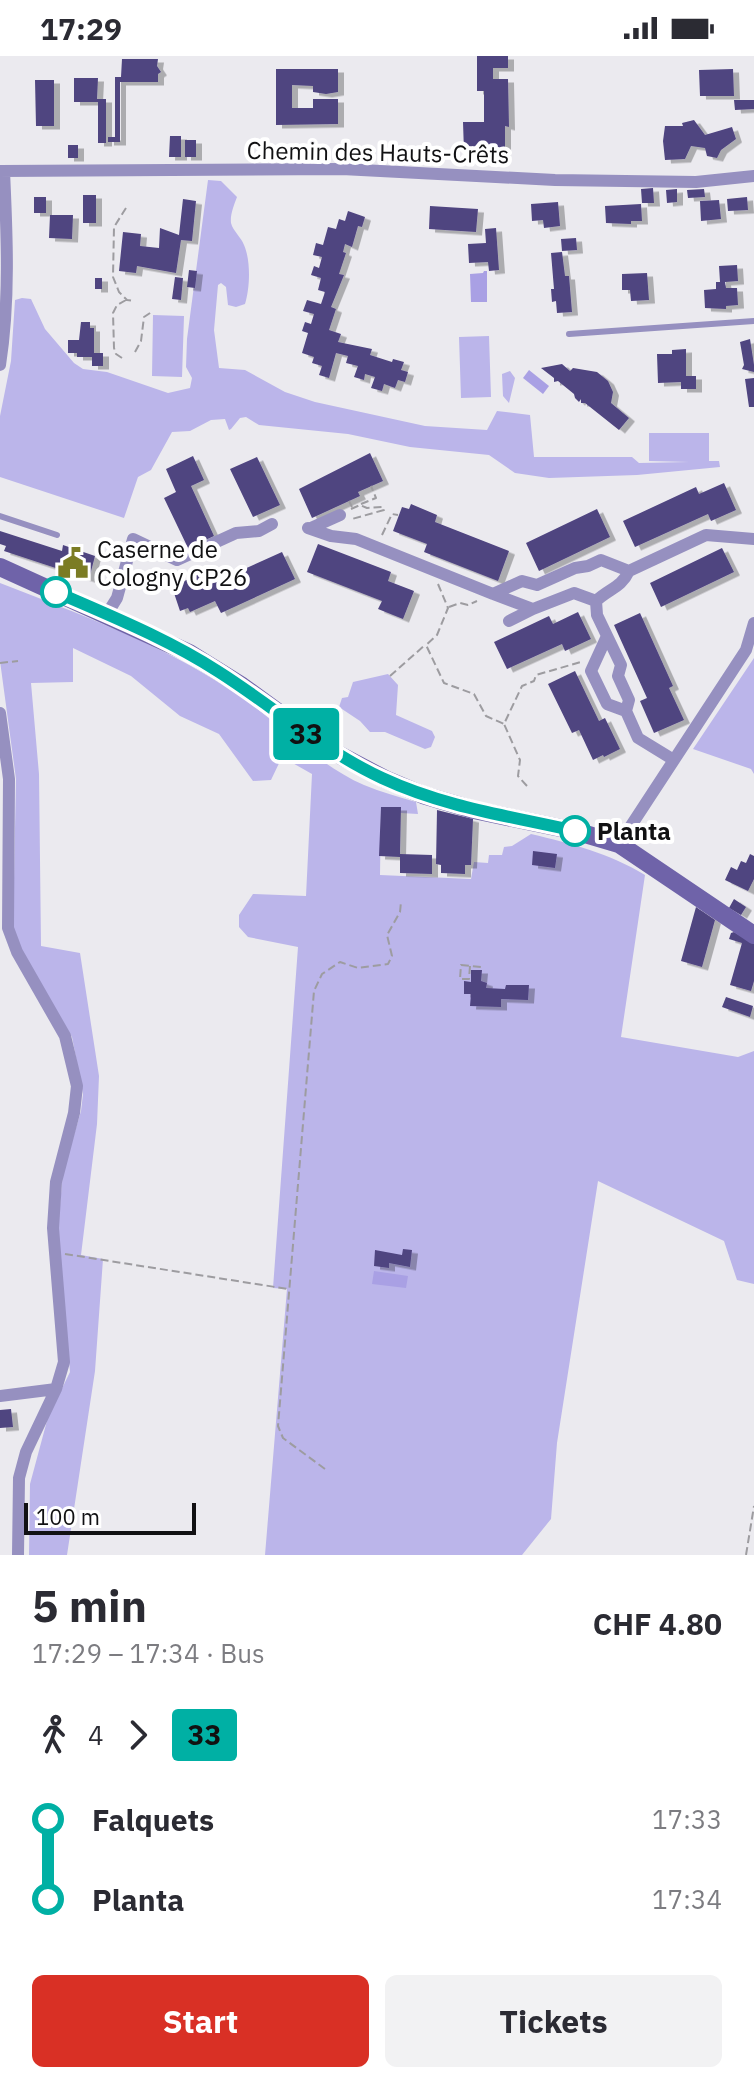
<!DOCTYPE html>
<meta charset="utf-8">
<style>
:root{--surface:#fff;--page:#f2f2f3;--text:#2b2b33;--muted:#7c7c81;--accent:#d93025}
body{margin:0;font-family:"IBM Plex Sans",sans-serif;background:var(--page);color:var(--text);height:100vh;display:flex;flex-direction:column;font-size:30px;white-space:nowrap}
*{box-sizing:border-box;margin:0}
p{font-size:26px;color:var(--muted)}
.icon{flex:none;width:44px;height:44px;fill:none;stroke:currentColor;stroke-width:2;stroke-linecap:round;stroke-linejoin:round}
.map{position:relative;height:1499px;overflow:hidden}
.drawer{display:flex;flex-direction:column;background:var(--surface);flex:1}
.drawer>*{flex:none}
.badge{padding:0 16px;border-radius:6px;font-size:28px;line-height:52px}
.scale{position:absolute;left:24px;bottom:20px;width:172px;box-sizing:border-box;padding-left:8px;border:4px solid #111113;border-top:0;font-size:22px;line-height:28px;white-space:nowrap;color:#111113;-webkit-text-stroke:6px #fff;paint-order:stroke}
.map>.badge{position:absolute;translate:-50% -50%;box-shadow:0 0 0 4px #fff}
.legs{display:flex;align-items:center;gap:12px;height:88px;padding:0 32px;font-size:26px}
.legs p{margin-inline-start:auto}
.headline{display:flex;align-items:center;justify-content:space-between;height:136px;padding:0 32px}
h1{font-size:44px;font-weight:800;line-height:60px}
.button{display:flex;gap:16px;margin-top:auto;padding:16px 32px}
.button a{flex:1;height:92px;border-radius:12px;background:var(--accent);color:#fff;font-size:32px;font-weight:800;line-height:92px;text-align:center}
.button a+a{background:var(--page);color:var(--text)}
ul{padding:0 32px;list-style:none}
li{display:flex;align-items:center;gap:28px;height:80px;font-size:30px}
li i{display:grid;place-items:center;width:12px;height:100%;margin:0 10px;background:currentColor}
li i::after{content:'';width:20px;height:20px;margin:-10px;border:6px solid;border-radius:50%;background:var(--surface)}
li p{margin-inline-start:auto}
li:first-child i{background:linear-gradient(#0000 50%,currentColor 0)}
li:last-child i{background:linear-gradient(currentColor 50%,#0000 0)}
.status{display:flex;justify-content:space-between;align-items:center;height:56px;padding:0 40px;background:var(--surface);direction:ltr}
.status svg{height:22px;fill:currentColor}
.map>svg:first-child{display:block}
.green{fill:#bbb5ea}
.water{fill:#a9a0e4}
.building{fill:#4f4480;filter:url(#shadow)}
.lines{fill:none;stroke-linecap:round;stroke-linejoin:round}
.path{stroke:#9d9ca0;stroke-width:2;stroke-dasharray:8 4;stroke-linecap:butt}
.lane{stroke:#9690c0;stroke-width:6}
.street{stroke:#9690c0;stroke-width:12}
.secondary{stroke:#6f63a9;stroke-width:18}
.line-1-casing{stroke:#fff;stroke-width:18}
.line-1{stroke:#00b0a4;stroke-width:12}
.stop-1-dot{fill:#fff;stroke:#00b0a4;stroke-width:4}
.labels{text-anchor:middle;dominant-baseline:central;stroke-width:8;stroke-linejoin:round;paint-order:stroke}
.street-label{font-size:24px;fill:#111113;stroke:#fff}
.poi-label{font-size:24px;fill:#111113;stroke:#fff;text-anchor:start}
.stop-label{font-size:24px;font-weight:bold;fill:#111113;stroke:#fff;text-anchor:start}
</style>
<div class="status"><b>17:29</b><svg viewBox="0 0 49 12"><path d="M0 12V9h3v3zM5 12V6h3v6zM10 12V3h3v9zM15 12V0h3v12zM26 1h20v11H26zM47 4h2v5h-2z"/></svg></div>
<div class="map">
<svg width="754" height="1499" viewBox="0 0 754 1499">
<defs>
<filter id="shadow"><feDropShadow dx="6" dy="3.5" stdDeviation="0" flood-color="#0004"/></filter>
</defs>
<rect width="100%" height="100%" fill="#ebeaef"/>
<path class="green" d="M208 124 221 125 237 141C234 149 230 159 231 167 233 175 241 181 244 189 251 205 250 232 245 248L236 251 228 249 226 231 221 227 218 229 214 274 219 312 245 314 285 336 315 346 425 370 487 374 497 355 530 359 534 401H632L639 407 689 406 649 405V377H709V405H719L720 411 637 419 549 422 515 417 489 399 410 391 348 378 259 369 246 361 240 362 231 373 229 374 225 363 211 364 190 375 172 376 151 414 138 421 124 462 0 421V360L11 305 15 244 22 242 31 243 45 273 74 307 83 313 107 316 168 337 190 332 192 322 186 311 187 283Z
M153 259 184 260 182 321 152 320Z
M489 280 491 341 461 342 459 281Z
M510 315 515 322 509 347 503 340 502 318Z
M0 527C79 558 159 587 231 634 276 663 315 708 364 729 381 736 399 741 416 746L418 758 401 757 381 751 380 819 471 823 474 806 488 807 489 799H502L504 791 512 790 531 778C572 788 609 797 645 819L621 981 738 1001 754 995V1228L737 1224 724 1185 598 1125 557 1387 551 1463 522 1499H265L287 1233 273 1232 298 891 248 881 239 871V859L253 838 306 840 312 718 282 701 271 724 253 725 219 678 180 660 131 620 73 592V626L31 627 39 718 41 890 80 897 99 1020 97 1068 81 1199 103 1203 95 1315 67 1499H29L30 1428 48 1361 70 1316 58 1171 63 1116 81 1055 83 1038 72 981 22 896 13 872 16 723 0 605Z
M754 602V718L751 713 693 693Z
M388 618 398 629 396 659 432 675 435 681 431 691 425 693 385 676H370L360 665 339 651 342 642 348 641 353 626Z"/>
<path class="water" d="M484 215H487V246H471L470 218 483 217Z
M529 314 549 330 543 338 523 322Z
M374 1215 408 1220 406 1232 372 1228Z"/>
<path class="building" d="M477 0H508V12H493V23H508L509 71 505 70V96H464L463 66H484V35H477Z
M122 3H158L157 10 161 16 158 18V26H120V86H108V81H115V21H121Z
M276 13H338V36L326 38 313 36V30L292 29V52H313V43H338V68L276 69Z
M733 13 734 40H700L699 14Z
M74 22H98L97 43H106V87H98V46H74Z
M35 24H54V70H36Z
M734 44H754V53L735 54Z
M694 64 705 79 732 71 736 83 721 94 717 102 707 100 705 92 691 90 685 103 665 104 663 85 665 70H683L682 67Z
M170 80H181V101H169Z
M185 84H196V101H185Z
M68 89H78V102H68Z
M653 132 654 147H642L641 133Z
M677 133V146L667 147 666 134Z
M704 133 705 141 688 142 687 134Z
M83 139H96V167H83Z
M34 141H46V157H34Z
M747 141 748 154 728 155 727 143Z
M183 143 196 145 192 185 181 184 176 217 137 210 136 217 119 215 123 176 141 178 140 190 159 192 160 172 179 179Z
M719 144 721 163 701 165 700 145Z
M558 146 560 170 544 172 543 164 532 165 531 148Z
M641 148 642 165H631V168L606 167 605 150Z
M430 150 478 153 476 176 429 173Z
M348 155 365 161 362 171 358 170 352 191 345 188 343 196 346 197 339 218 344 219 331 251 336 253 329 274 341 278 338 286 372 293 370 299 392 306 393 303 404 306 401 314 408 316 405 326 398 324 395 332 384 328 382 335 371 332 375 321 365 318 364 324 354 321 358 310 346 307 348 300 336 297 329 322 319 319 322 310 312 307 314 301 302 297 308 277 302 275 305 266 311 268 314 258 303 255 307 244 321 248 325 236 318 234 321 222 311 219 314 210 319 212 322 201 313 199 316 187 323 189 328 171 336 173 339 163 345 165Z
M50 159H73L72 183 49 182Z
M496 172 499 214 489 215 488 206 469 207 468 188 486 187 485 173Z
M576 182 577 194 562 195 561 183Z
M562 196 565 220H569L572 256 557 257 556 245 552 246 551 233H554L551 197Z
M737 209 738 225 725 226 726 232H737L738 249 726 250V253L705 252 704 234 716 233V226H720L719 210Z
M189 214 197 215 195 232 187 231Z
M647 217 649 244 631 245 630 234H622V218Z
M175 221 183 222 181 244 172 243Z
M95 222H102V233H95Z
M81 266H90V272H94V297H103V310H92V301H77V297H68V284H79Z
M750 283 754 309V316L742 313 744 309 740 286Z
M686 293V320H696V333H681V326L658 327 657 298H672V294Z
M562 308 570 315 573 312 597 316 608 325 613 336 611 347 629 362 619 374 585 347H581V343L579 346 575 342 574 338 558 325 554 326V322L541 312Z
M754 322V351H749L745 323Z
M370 397 383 425 358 436 360 440 312 462 299 433Z
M193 400 204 424 191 430 214 480 188 492 164 442 176 436 166 413Z
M257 401 280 449 253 461 230 413Z
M724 427 736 454 711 465 708 458 635 491 623 465 696 431 699 438Z
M411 448 437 459 435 466 509 495 498 525 424 496 427 488 393 475 402 451 409 453Z
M597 453 610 481 539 515 526 487Z
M0 475 62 495 63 489 95 500 89 523 4 495 6 490 0 488Z
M318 488 391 516 388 525 414 535 403 563 378 553 382 545 307 516Z
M722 492 734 516 661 551 650 527Z
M282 496 295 523 221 557 215 545 190 556 188 552 180 555 172 531 203 516 209 529Z
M578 556 591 583 565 595 562 588 507 613 494 586 549 560 553 568Z
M640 557 673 630 669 632 684 664 654 677 640 645 647 642 614 569Z
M575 615 599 665 605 662 620 693 604 701 603 699 593 704 579 674 572 677 548 628Z
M381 751H401L400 798 432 799V818L400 817V801L379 800Z
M437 754 473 763 471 809H465V818L441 817V809L436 808Z
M533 795 557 798 555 812 532 809Z
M750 798 754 800V823L748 835 725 824 731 811 737 814 741 805 746 807Z
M734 843 746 851 741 859 729 852Z
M696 851 715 864 702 911 681 905Z
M734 876 754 888V925L751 935 730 929 742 887 729 883 731 877Z
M471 914H482L481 925 487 927 486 932 505 933 506 929H529L528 944 501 943V951L470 950 471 938H464V925L471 926Z
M726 941 753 950 750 961 722 951Z
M403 1193 412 1194 410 1211 389 1207V1212L374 1210 375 1194 402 1199Z
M11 1353 13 1371 0 1372V1354Z"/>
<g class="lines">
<path class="path" d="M126 152 114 171 113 221 119 236 127 244 135 245
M135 296 141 285 144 261 153 255
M122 302 116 298 114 292 113 257 117 249 126 244
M349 445 352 451
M361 448 376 442 371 430
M351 453 360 449 367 452 382 451 384 454 352 463
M382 479 392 458 398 459
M438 528 448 552 437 579 426 589 444 627 474 638 486 660 504 668
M449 551 460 547 468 549 477 545
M0 607 18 605
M390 620 425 589
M527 730 518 720 520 704 504 668 522 630 534 625 536 619 581 606
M470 910 469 923H460L461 909 482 911
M65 1198 288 1233
M325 1413 283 1382 278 1370 314 935 322 918 340 906 358 912 388 908 392 900 387 879 400 856 401 846
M746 1499 754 1450"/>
<path class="lane" d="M569 278 754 265
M0 460 57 479"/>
<path class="street" d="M0 115 342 113 555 124 696 126 754 120
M0 309C10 245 7 179 4 115
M308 472 331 480 356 483 493 538 522 525 537 529 575 512 588 510 601 504 629 515 706 479 754 483
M311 472 340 459
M493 538 533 553 574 537 596 545C610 532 621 532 629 515
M596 545 597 559 621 609 618 620 629 644 626 655 638 682 674 704
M107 558 117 542 133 483 177 504 236 477 259 475 272 468
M509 565 533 553
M607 580 591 615 607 648 626 655
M0 657 9 723 8 872 17 896 65 980 77 1030 74 1057 56 1126 53 1172 64 1306 56 1333 26 1396 19 1422 18 1499
M619 788 746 594 754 567
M0 1340 56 1333"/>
<path class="secondary" d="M0 511 189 597 242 630 330 694 385 723 423 739 474 754 575 775 619 788 754 879"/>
</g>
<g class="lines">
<defs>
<path id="line-1" d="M56 536C111 560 168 583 219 616 274 651 322 694 382 722 444 751 509 760 575 775"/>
</defs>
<use href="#line-1" class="line-1-casing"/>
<use href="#line-1" class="line-1"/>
</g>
<defs>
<symbol id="civic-bare" viewBox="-9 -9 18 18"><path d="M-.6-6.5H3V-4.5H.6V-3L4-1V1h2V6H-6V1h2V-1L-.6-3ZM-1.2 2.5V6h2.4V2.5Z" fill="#7b7c24" stroke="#fff" stroke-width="2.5" paint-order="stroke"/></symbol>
</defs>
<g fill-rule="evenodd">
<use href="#civic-bare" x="51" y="485" width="44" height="44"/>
</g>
<g class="stop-1-dot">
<circle cx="56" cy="536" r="14"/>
<circle cx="575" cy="775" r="14"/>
</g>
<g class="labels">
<g class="street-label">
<text transform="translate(378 96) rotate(1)">Chemin des Hauts-Crêts</text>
</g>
<g class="poi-label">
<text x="97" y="493">Caserne de<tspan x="97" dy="28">Cologny CP26</tspan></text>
</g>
<g class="stop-label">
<text x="597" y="775">Planta</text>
</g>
</g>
</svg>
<div class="scale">100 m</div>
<b class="badge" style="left:306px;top:678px;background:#00b0a4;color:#111">33</b>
</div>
<section class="drawer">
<div class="headline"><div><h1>5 min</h1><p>17:29 – 17:34 · Bus</p></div><b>CHF 4.80</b></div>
<div class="legs"><svg class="icon" aria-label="walk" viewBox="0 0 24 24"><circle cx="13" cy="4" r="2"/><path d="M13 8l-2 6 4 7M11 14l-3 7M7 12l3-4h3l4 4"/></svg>4<svg class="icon" aria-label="forward" viewBox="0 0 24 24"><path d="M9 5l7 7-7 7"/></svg><b class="badge" style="background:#00b0a4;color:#111">33</b></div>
<ul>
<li><i style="color:#00b0a4"></i><b>Falquets</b><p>17:33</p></li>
<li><i style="color:#00b0a4"></i><b>Planta</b><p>17:34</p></li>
</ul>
<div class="button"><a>Start</a><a>Tickets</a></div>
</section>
